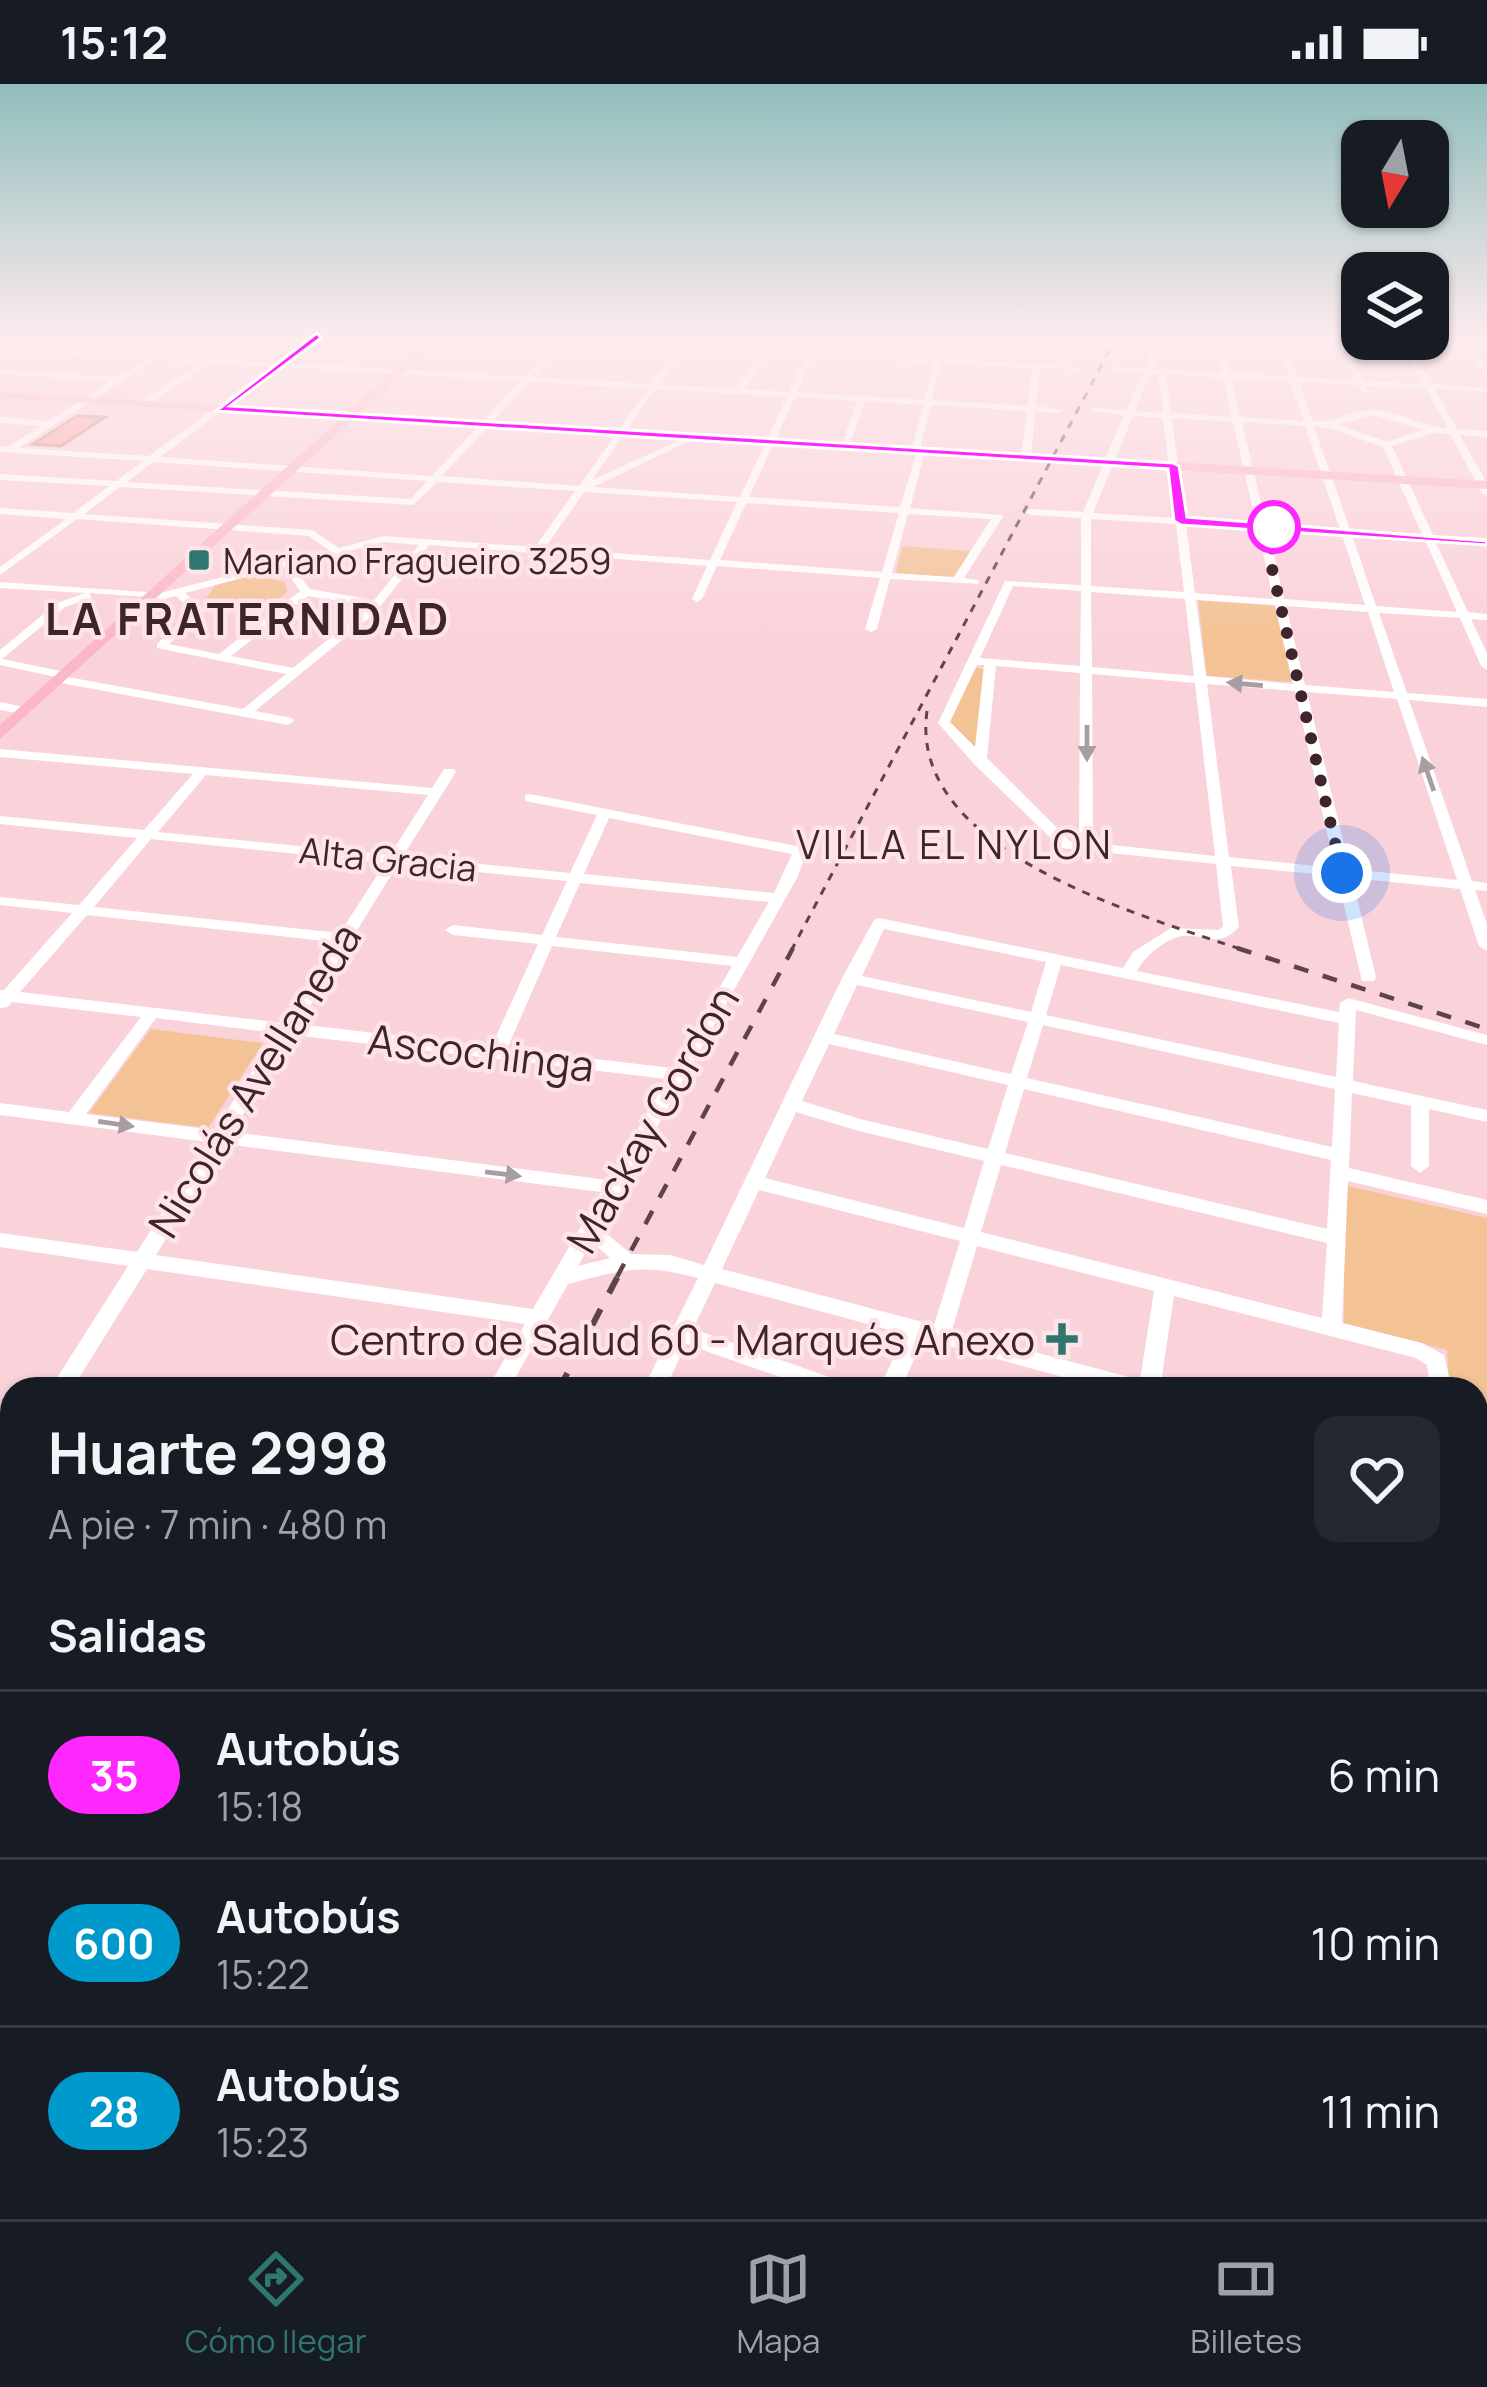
<!DOCTYPE html>
<html lang="es">
<meta charset="utf-8">
<style>
:root{--surface:#171b24;--page:#242831;--text:#f1f3f6;--muted:#9ea1a6;--line:#363941;--accent:#2e766e}
body{margin:0;font-family:Manrope,sans-serif;background:var(--page);color:var(--text);height:100vh;display:flex;flex-direction:column;font-size:45px;white-space:nowrap}
*{box-sizing:border-box;margin:0}
p{font-size:39px;color:var(--muted)}
.icon{flex:none;width:66px;height:66px;fill:none;stroke:currentColor;stroke-width:2;stroke-linecap:round;stroke-linejoin:round}
.map{position:relative;flex:1;overflow:hidden}
.details{position:absolute;left:0px;top:1293px;width:1488px;height:843px;display:flex;flex-direction:column;background:var(--surface);border-radius:36px 36px 0 0;box-shadow:0 3px 9px #0004}
.details>*{flex:none}
.badge{padding:0 24px;border-radius:39px;font-size:42px;line-height:78px}
.needle{width:78px;rotate:190deg}
.fabs{position:absolute;left:1341px;top:36px;display:grid;gap:24px}
.fabs a{display:grid;place-items:center;width:108px;height:108px;border-radius:24px;background:var(--surface);box-shadow:0 3px 9px #0004;font-size:60px}
.you{position:absolute;width:60px;height:60px;margin:-30px;border:9px solid #fff;border-radius:50%;background:#1a73e8;box-shadow:0 0 0 18px #1a73e833}
.map>.badge{position:absolute;translate:-50% -50%;box-shadow:0 0 0 6px #fff}
h2{padding:0 48px;font-size:45px;line-height:108px}
.round{display:grid;place-items:center;flex:none;width:126px;height:126px;border-radius:24px;background:var(--page)}
.headline{display:flex;align-items:center;justify-content:space-between;height:204px;padding:0 48px}
h1{font-size:57px;font-weight:700;line-height:90px}
ul{padding:0;list-style:none}
li{display:flex;align-items:center;gap:36px;height:168px;padding:0 48px;border-top:3px solid var(--line)}
li div{flex:1}
li b{display:block;font-size:45px}
li em{font-style:normal}
li .badge{min-width:132px;font-weight:700;text-align:center}
.status{display:flex;justify-content:space-between;align-items:center;height:84px;padding:0 60px;background:var(--surface);direction:ltr}
.status svg{height:33px;fill:currentColor}
.tab-bar{display:flex;justify-content:space-around;align-items:center;height:168px;border-top:3px solid var(--line);background:var(--surface);font-size:33px;color:var(--muted)}
.tab-bar a{display:grid;justify-items:center;gap:6px}
.tab-bar .current{color:var(--accent)}
.map>svg:first-child{display:block}
.green{fill:#f3c395}
.building{fill:#fca098;stroke:#c88b85;stroke-width:3}
.lines{fill:none;stroke-linecap:round;stroke-linejoin:round}
.minor{fill:#fff;fill-rule:evenodd}
.major{fill:#fbb7c7;fill-rule:evenodd}
.rail-far3{stroke:#5f434a;stroke-width:3;stroke-dasharray:8 8;stroke-linecap:butt}
.rail-far2{stroke:#5f434a;stroke-width:4.5;stroke-dasharray:15 15;stroke-linecap:butt}
.rail-far1{stroke:#5f434a;stroke-width:6;stroke-dasharray:18 18;stroke-linecap:butt}
.rail{stroke:#5f434a;stroke-width:8;stroke-dasharray:24 24;stroke-linecap:butt}
.oneway{fill:#a89da0}
.line{fill:#fe27ff;stroke:#fff;stroke-width:3}
.walk{stroke:#3e252b;stroke-width:12;stroke-dasharray:0 21.6}
.stop-dot{fill:#fff;stroke:#fe27ff;stroke-width:6}
.poi-dot{fill:#2e766e;stroke:#fee3e8;stroke-width:4.5}
.labels{text-anchor:middle;dominant-baseline:central;stroke-width:9;stroke-linejoin:round;paint-order:stroke}
.far-poi-label{font-size:36px;fill:#3e252b;stroke:#fee3e8;text-anchor:start}
.far-street-label{font-size:36px;fill:#3e252b;stroke:#fee3e8}
.far-quarter-label{font-size:39px;letter-spacing:3px;fill:#3e252b;stroke:#fee3e8}
.street-label{font-size:42px;fill:#3e252b;stroke:#fee3e8}
.poi-label{font-size:42px;fill:#3e252b;stroke:#fee3e8;text-anchor:end}
.far-district-label{font-size:45px;font-weight:bold;letter-spacing:3px;fill:#3e252b;stroke:#fee3e8}
</style>
<div class="status"><b>15:12</b><svg viewBox="0 0 49 12"><path d="M0 12V9h3v3zM5 12V6h3v6zM10 12V3h3v9zM15 12V0h3v12zM26 1h20v11H26zM47 4h2v5h-2z"/></svg></div>
<div class="map">
<svg width="1487" height="2135" viewBox="0 0 1487 2135">
<rect width="100%" height="100%" fill="#fad2da"/>
<path class="green" d="M902 462 970 467 954 494 896 489Z
M254 491 285 498 287 508C265 527 229 533 205 516L217 499Z
M1198 516 1275 522 1292 598 1207 592Z
M976 583 984 586 976 663 946 639Z
M151 945 263 959 208 1044 89 1029Z
M1344 1101 1487 1134V1393L1476 1390V1305H1449L1447 1266 1344 1239Z"/>
<path class="building" d="M77 332 105 333 61 362 33 360Z"/>
<g class="lines">
<path class="minor" d="M182 252H191L161 272 276 279 312 252H321L286 279 525 293 557 258 474 252H571L569 255 679 260 686 254 690 256 686 261 808 267 815 252H823L816 268 935 274 940 252 1095 264 1091 266 946 258 942 274 1082 284 1078 286 1040 284 1036 322 1062 326 1058 329 1035 327 1031 374 1026 377 1021 374 1027 327 931 321 921 361 924 371 910 424 1001 431 1003 433 964 494 979 496V500L890 495 877 545 871 548 865 545 880 494 717 482 702 515 697 518 692 515 707 482 541 469 533 476 528 473 531 469 429 461 375 529 255 627 292 634 294 637 288 641 61 599 57 598 56 593 0 581V566L57 519 85 509 0 504V498L160 509 329 466 309 452 77 435 0 491V483L66 435 0 430V424L73 429 109 402 0 396V390L116 397 143 377 0 368V362L8 363 41 342 0 339V333L48 337 111 297 0 290V286L118 293 145 276 0 267V263L151 271ZM565 259 676 265 651 300 533 293ZM683 265 761 269 736 305 659 301ZM769 270 806 272 789 308 744 305ZM813 272 934 279 924 316 797 308ZM154 276 199 279 141 318V322H147L209 279 270 283 149 372 19 364ZM941 279 1032 284 1028 322 932 316ZM280 283 520 297 432 392 160 373ZM529 298 648 305 579 402 442 392ZM655 305 787 313 740 413 593 403 696 354 689 352 592 396ZM795 313 857 317 841 363 845 366 849 363 865 317 923 321 913 361 916 371 900 423 749 413ZM153 378 427 397 411 415 127 398ZM437 398 575 407 535 463 384 452 339 464 312 446 84 430 120 403 413 421ZM584 408 737 418 710 476 545 464ZM746 419 899 429 882 488 720 476ZM908 430 991 435 954 493 892 489ZM384 458 419 461 374 516 310 505 296 487 303 479ZM289 482 286 487 300 507 219 570 169 560 204 527 185 509ZM90 509 146 513V517L150 518 176 512 192 527 157 560V564L286 590 243 625 62 592 61 587 2 575 65 523 91 514ZM308 512 369 522 293 584 231 572Z
M1158 252H1166L1152 285 1222 289 1214 255 1187 252H1283L1337 257 1335 252H1343L1345 257 1402 260 1399 255H1407L1410 260 1465 263 1457 252H1465L1472 263 1487 264V268H1476L1487 284V292L1468 267 1412 265 1432 300 1487 304V308L1435 305 1457 345 1487 347V353L1460 351 1487 400V412L1482 409 1450 350 1433 349 1392 362 1433 451 1487 454V460L1435 457 1468 528 1487 530V536L1471 535 1487 569V586L1481 582 1460 534 1379 529 1407 609 1487 615V623L1409 616 1472 797 1487 799V807L1475 806 1487 840V867L1479 862 1460 805 1352 794 1376 893 1374 897H1362L1337 792 1231 782 1239 843C1218 865 1208 850 1183 852 1166 854 1145 872 1137 887L1339 928 1340 919 1348 914 1487 951V961L1356 926 1353 997 1487 1026V1038L1429 1025V1082L1420 1089 1411 1082V1022L1352 1009 1349 1084 1487 1116V1130L1348 1097 1342 1239 1422 1259 1444 1271 1452 1305H1430L1427 1281 1416 1274 1174 1212 1160 1305H1107L923 1255 901 1305H879L905 1250 715 1199 693 1245 846 1299 850 1305H814L686 1260 665 1305H643L698 1194C643 1179 621 1186 568 1200L509 1305H487L525 1240 147 1185 72 1305H50L128 1182 0 1163V1149L137 1168 207 1058 0 1031V1019L69 1028 141 933 12 918 8 923 0 924V906H4L72 829 0 821V813L79 821 137 754 0 740V732L144 746 193 690 0 673V665L432 704 444 685H454L456 688 403 772 570 789 597 731 525 717V711L530 710 796 762 807 760 809 763 797 794 600 1144 631 1170 670 1171 704 1181 842 894 874 836 879 834 1123 884 1133 868 1171 844 1219 846 1223 842 1216 780 1061 764 975 681 938 639 1005 497 1081 501V434L1031 431 1026 428 1031 425 1083 428 1124 331 1089 327 1093 324 1127 326 1142 289 1109 285 1113 283 1144 284ZM1222 256 1277 258 1289 292 1230 289ZM1285 259 1339 261 1355 296 1297 293ZM1347 262 1404 264 1424 300 1363 297ZM1150 289 1158 290 1163 329 1135 327ZM1166 290 1223 294 1232 333 1171 329ZM1231 294 1290 297 1304 337 1240 333ZM1299 298 1357 301 1364 310 1368 308 1365 302 1426 305 1448 345C1423 343 1392 324 1370 326 1350 328 1334 339 1312 337ZM1373 331 1423 346 1387 358 1339 341ZM1133 332 1163 334 1175 434 1093 429ZM1172 334 1233 338 1256 439 1185 435ZM1242 338 1305 342 1340 445 1266 440ZM1314 343 1329 344 1383 363 1422 450 1350 445ZM1091 435 1176 440 1184 508 1091 502ZM1186 441 1258 445 1273 515 1195 509ZM1268 446 1342 451 1365 521 1284 515ZM1352 451 1425 456 1457 528 1376 522ZM1013 502 1081 507 1080 582 980 574ZM1091 508 1185 515 1194 592 1092 583ZM1196 516 1275 521 1293 600 1206 592ZM1286 522 1368 528 1394 608 1305 601ZM977 581H984L975 663 950 638ZM996 582 1080 589 1079 758 1070 757 987 674ZM1092 590 1195 599 1215 772 1093 759ZM1207 600 1295 607 1335 784 1229 773ZM1307 608 1397 615 1457 796 1350 785ZM206 691 428 711 390 771 158 748ZM609 734 792 770 774 809 584 790ZM151 755 385 779 340 849 94 823ZM398 780 567 797 542 851 453 841 445 846 453 851 538 860 491 963 299 940ZM580 799 769 818 737 873 556 853ZM87 831 334 858 283 939 20 908ZM884 845 1046 878 1031 928 862 892ZM552 862 732 882 673 984 507 965ZM1061 881 1339 939 1336 993 1046 931ZM857 901 1028 938 1011 990 834 950ZM156 934 276 949 215 1046 86 1030ZM1043 941 1335 1005 1332 1063 1027 994ZM293 951 667 995 608 1096 232 1048ZM829 960 1008 1001 988 1065 860 1035 802 1017ZM1024 1005 1331 1076 1327 1145 1005 1069ZM796 1028 859 1047 984 1077 964 1144 765 1094ZM225 1060 601 1108 533 1225 156 1171ZM1001 1081 1327 1159 1322 1234 981 1148ZM759 1106 960 1157 934 1241 722 1185ZM592 1158 610 1174 578 1182ZM977 1162 1154 1207 1140 1296 952 1246Z
M0 618 29 624 31 627 25 631 0 626Z
M0 1343 12 1345V1363L0 1361Z
M12 1372C12 1388 17 1406 0 1412 0 1397 0 1378 12 1372Z
M1476 1388 1487 1391V1411L1476 1408Z
M1476 1487 1487 1490V1512L1476 1509Z
M0 1586 12 1588V1612L0 1610Z
M1476 1617 1487 1621V1647L1476 1643Z
M0 1832 12 1834V1862L0 1860Z
M1476 1931 1487 1936V1966L1476 1961Z
M1476 2122 1481 2124 1486 2135H1431L1426 2124H1476Z
M15 2124H48L43 2135H10Z
M258 2124H290L285 2135H253Z
M549 2124H581L577 2135H545Z
M824 2124H856L853 2135H821Z
M1129 2124H1161L1160 2135H1128Z"/>
<path class="major" d="M432 252H443L359 329 1487 397V405L353 336 0 655V641L340 335 0 314V308L347 329Z"/>
<path class="rail-far3" d="M927 627C907 769 1145 832 1246 867
M791 867 1117 252"/>
<path class="rail-far2" d="M1237 864 1487 945
M617 1193 793 864"/>
<path class="rail-far1" d="M559 1305 619 1190"/>
<path class="rail" d="M117 2135 123 2124"/>
</g>
<defs><path id="oneway-solid" d="M-6-.8H1V-3.2L6.5 0L1 3.2V.8H-6Z" transform="scale(3)"/></defs>
<g class="oneway">
<use href="#oneway-solid" transform="translate(1245 600) rotate(-175)"/>
<use href="#oneway-solid" transform="translate(1087 659) rotate(90)"/>
<use href="#oneway-solid" transform="translate(1428 690) rotate(-109)"/>
<use href="#oneway-solid" transform="translate(116 1040) rotate(8)"/>
<use href="#oneway-solid" transform="translate(503 1090) rotate(7)"/>
</g>
<linearGradient id="sky" x2="0" y2="1"><stop stop-color="#90bdbc"/><stop offset="0.46" stop-color="#fdebee"/><stop offset="1" stop-color="#fdebee" stop-opacity="0"/></linearGradient>
<rect width="1487" height="551" fill="url(#sky)"/>
<path class="line" d="M317 249 321 254 230 322 1173 379 1179 382 1187 433 1487 457V461L1181 441 1174 437 1168 385 216 327Z"/>
<g class="lines">
<path class="walk" d="M1274 443 1271 480 1342 789"/>
</g>
<circle class="stop-dot" cx="1274" cy="443" r="24"/>
<g class="poi-dot">
<rect x="187" y="464" width="24" height="24" rx="6"/>
<path d="M1056 1237h12v12h12v12h-12v12h-12v-12h-12v-12h12z"/>
</g>
<g class="labels">
<g class="far-poi-label">
<text x="223" y="476">Mariano Fragueiro 3259</text>
</g>
<g class="far-street-label">
<text transform="translate(388 775) rotate(6)">Alta Gracia</text>
</g>
<g class="far-quarter-label">
<text x="955" y="760">VILLA EL NYLON</text>
</g>
<g class="street-label">
<text transform="translate(481 968) rotate(7)">Ascochinga</text>
<text transform="translate(254 996) rotate(-58)">Nicolás Avellaneda</text>
<text transform="translate(652 1035) rotate(-60)">Mackay Gordon</text>
</g>
<g class="poi-label">
<text x="1035" y="1255">Centro de Salud 60 - Marqués Anexo</text>
</g>
<g class="far-district-label">
<text x="248" y="534">LA FRATERNIDAD</text>
</g>
</g>
</svg>
<div class="fabs">
<a><svg class="needle" viewBox="-14 -14 28 28"><path d="M0-13l5 13h-10z" fill="#e53935"/><path d="M0 13l5-13h-10z" fill="#9ea1a6"/></svg></a>
<a><svg class="icon" aria-label="layers" viewBox="0 0 24 24"><path d="M12 4l9 5-9 5-9-5zM3 14l9 5 9-5"/></svg></a>
</div>
<div class="you" style="left:1342px;top:789px"></div>
<section class="details">
<div class="headline"><div><h1>Huarte 2998</h1><p>A pie · 7 min · 480 m</p></div><a class="round"><svg class="icon" aria-label="heart" viewBox="0 0 24 24"><path d="M12 20l-8-8c-3-5 5-10 8-4 3-6 11-1 8 4z"/></svg></a></div>
<h2>Salidas</h2>
<ul>
<li><span class="badge" style="background:#fe27ff;color:#fff">35</span><div><b>Autobús</b><p>15:18</p></div><em>6 min</em></li>
<li><span class="badge" style="background:#0099cb;color:#fff">600</span><div><b>Autobús</b><p>15:22</p></div><em>10 min</em></li>
<li><span class="badge" style="background:#0099cb;color:#fff">28</span><div><b>Autobús</b><p>15:23</p></div><em>11 min</em></li>
</ul>
</section>
</div>
<nav class="tab-bar">
<a class="current"><svg class="icon" aria-label="directions" viewBox="0 0 24 24"><path d="M12 3l9 9-9 9-9-9zM9 14v-3h6M13 9l2 2-2 2"/></svg>Cómo llegar</a>
<a><svg class="icon" aria-label="map" viewBox="0 0 24 24"><path d="M3 6l6-2 6 2 6-2v14l-6 2-6-2-6 2zM9 4v14M15 6v14"/></svg>Mapa</a>
<a><svg class="icon" aria-label="tickets" viewBox="0 0 24 24"><path d="M3 7h18v10H3zM15 7v10"/></svg>Billetes</a>
</nav>
